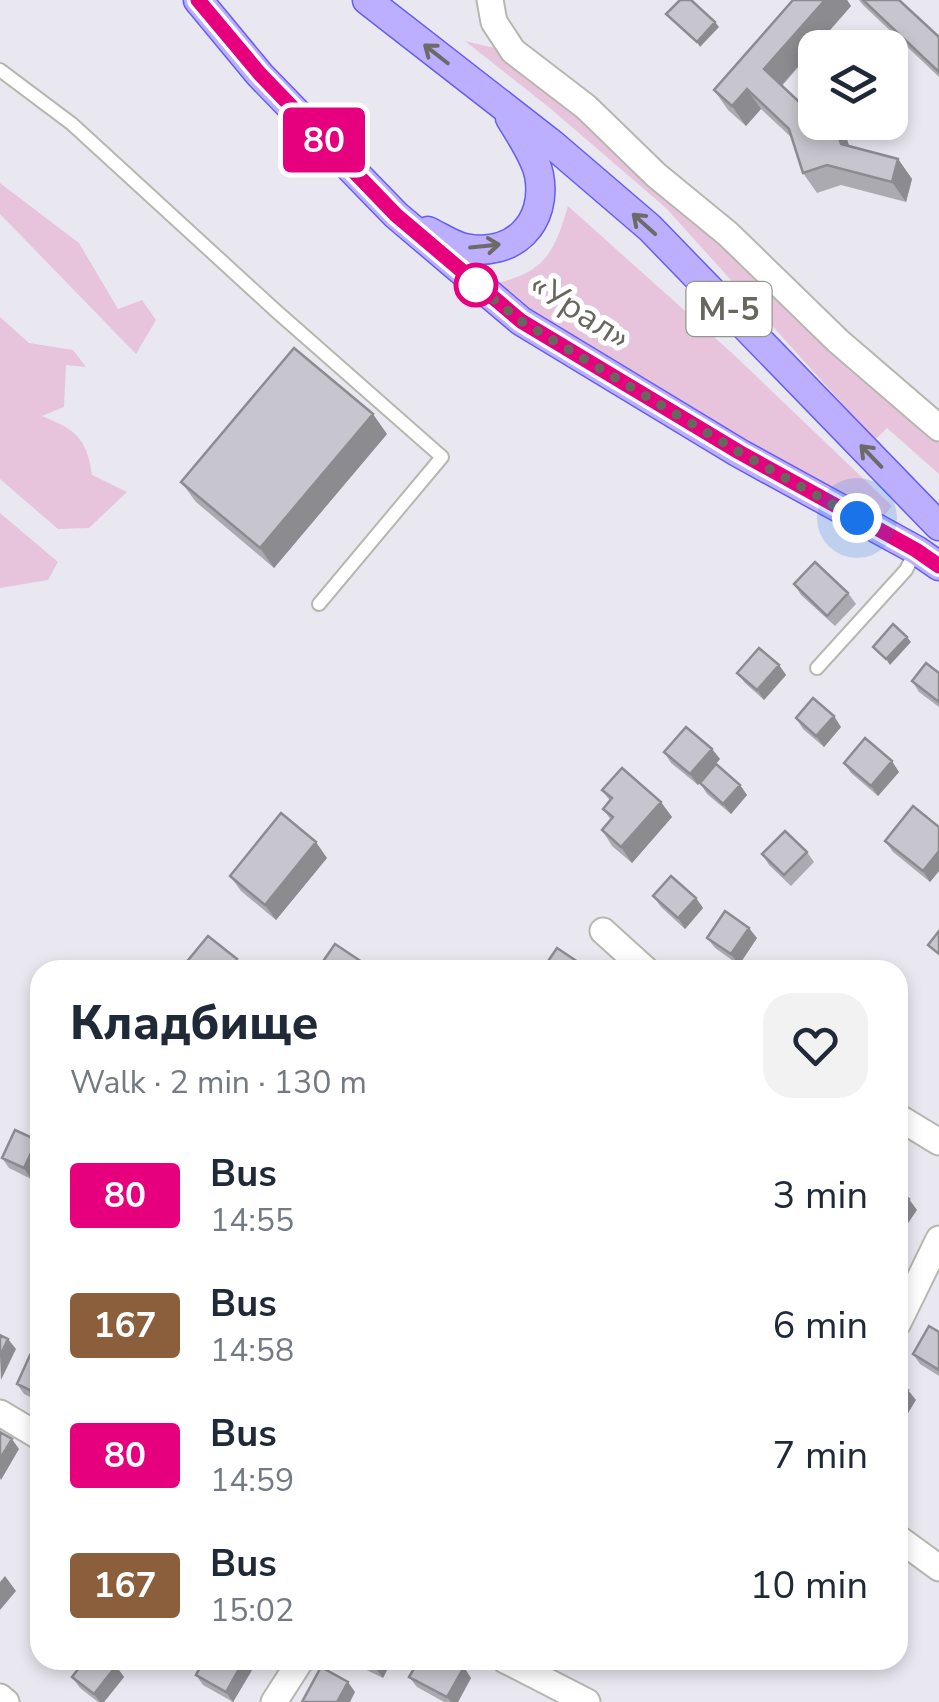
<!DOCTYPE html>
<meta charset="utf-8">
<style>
:root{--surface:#fff;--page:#f2f2f3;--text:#1f2937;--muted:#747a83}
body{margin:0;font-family:"Nunito Sans",sans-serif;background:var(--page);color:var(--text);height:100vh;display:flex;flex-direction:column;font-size:38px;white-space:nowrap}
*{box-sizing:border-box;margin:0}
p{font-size:32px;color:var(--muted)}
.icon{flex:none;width:55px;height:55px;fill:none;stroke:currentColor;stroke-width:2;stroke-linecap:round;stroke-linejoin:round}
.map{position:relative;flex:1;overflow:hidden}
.details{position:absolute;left:30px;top:960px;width:878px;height:710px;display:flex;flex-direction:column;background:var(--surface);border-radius:30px;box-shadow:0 5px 15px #0003}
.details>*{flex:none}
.badge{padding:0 20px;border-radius:8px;font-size:35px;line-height:65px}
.buttons{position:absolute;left:798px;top:30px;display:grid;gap:20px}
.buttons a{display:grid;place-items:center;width:110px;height:110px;border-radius:20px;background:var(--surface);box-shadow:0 5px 15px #0003;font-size:50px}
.you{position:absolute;width:50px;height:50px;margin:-25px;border:8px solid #fff;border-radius:50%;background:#1a73e8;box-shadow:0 0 0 15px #1a73e833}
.map>.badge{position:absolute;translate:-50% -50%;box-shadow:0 0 0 5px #fff}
.round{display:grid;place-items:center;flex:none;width:105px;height:105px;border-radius:30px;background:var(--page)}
.summary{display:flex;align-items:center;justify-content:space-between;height:170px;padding:0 40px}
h1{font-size:48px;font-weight:800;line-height:75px}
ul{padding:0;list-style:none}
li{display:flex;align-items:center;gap:30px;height:130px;padding:0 40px}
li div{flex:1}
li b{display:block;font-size:38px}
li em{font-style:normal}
li .badge{min-width:110px;font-weight:700;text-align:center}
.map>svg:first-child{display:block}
.green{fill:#e8c4dc}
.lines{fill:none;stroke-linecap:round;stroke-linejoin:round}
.service-casing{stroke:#b7b7b0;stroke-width:16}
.minor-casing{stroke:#b7b7b0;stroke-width:29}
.primary-casing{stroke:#665ef3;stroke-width:31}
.service{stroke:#fff;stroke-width:12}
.minor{stroke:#fff;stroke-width:25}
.primary{stroke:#bcafff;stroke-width:28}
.wall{fill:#abaab1}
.shaded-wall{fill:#8b8b90}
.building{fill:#c7c6ce;stroke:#8b8b90;stroke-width:2.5}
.oneway{stroke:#6c6b67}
.line-casing{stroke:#fff;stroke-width:22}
.line{stroke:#e6007e;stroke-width:15}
.walk{stroke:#68675f;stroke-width:10;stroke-dasharray:0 18}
.stop-dot{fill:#fff;stroke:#e6007e;stroke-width:5}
.labels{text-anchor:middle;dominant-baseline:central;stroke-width:10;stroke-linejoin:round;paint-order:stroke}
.shield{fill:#fff;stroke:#95958f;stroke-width:2.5}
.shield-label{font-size:32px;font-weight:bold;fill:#68675f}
.street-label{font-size:35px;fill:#68675f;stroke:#fff}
</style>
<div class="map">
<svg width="939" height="1702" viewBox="0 0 939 1702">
<rect width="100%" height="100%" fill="#e9e8f1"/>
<path class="green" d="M465 41 499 49 566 101 868 385 939 443V474L887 428 875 440 666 208 551 109Z
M0 183 79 243 118 309 142 300 156 320 136 354 0 214Z
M568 206 732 353 892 506 884 516 605 363 493 284C544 273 554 254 568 206Z
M0 317 29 343 73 350 86 367 66 365 64 407 42 416C74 429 87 437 92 475L127 492 89 528 58 529 0 479Z
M0 513 58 562 48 580 0 588Z"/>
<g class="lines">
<defs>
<path id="service" d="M0 70 72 124 275 310 442 457 319 604
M817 668 906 570 916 550"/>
<path id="minor" d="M490 0 494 22 513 51 586 107 656 175 728 234 838 341 939 428
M603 931 646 970
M898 1117 939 1142
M898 1323 939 1239
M0 1413 40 1437
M898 1538 939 1568
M505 1660 587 1702
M0 1697 6 1702
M274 1702 301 1660"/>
<path id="primary" d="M198 0 260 75 396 215 521 321 739 453 916 550 939 566
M367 0 552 144 650 228 939 526
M428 231C440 237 452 245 464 248 513 258 548 223 539 175 535 156 520 135 510 118"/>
</defs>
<use href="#service" class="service-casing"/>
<use href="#minor" class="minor-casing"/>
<use href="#primary" class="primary-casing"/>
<use href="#service" class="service"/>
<use href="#minor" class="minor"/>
<use href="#primary" class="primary"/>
</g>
<path class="wall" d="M793 0H847L851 6 782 86 813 115 844 130 849 146 898 159 912 179 906 202 841 185 817 193 803 173 792 138 761 109 746 126 728 110 714 90Z
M859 0H863L939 37V77L863 5Z
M387 434 274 568 196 502 181 482Z
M794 584 848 593 856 604 835 626 801 595Z
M779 665 786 675 764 700 745 683 737 673Z
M939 673V707L919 692 912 681Z
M796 718 841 727 824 747 803 729Z
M712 749 720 759 698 785 671 763 664 752Z
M844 763 899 772 878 796 851 773Z
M700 783 740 785 747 795 731 814 707 794Z
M602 790 672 817 632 863 612 846 602 830 611 820 603 809 610 801Z
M939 827V871L930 882 893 852 885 841Z
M807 852 814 862 791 886 769 865 762 854Z
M327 858 276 920 241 891 230 876Z
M653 896 696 898 703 908 685 929 661 907Z
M707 938H757L739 965 715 948Z
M37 1140 40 1145V1161L31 1179 9 1168 2 1158Z
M939 1332V1376L920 1364 913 1354Z
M40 1359V1402L24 1394 17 1384Z
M346 1660H392L383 1678Z
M255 1665 233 1702 203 1685 196 1675Z
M116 1666 124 1677 104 1702H98L80 1688 72 1677Z
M409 1677 471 1678 458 1702H444L417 1687Z"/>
<path class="shaded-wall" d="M825 0H847L851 6 778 89 764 69Z
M715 22 719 27 700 47 697 42Z
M747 89 761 109 746 126 732 106Z
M834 122H839L844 130 855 164 841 144Z
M898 159 912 179 906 202 892 182Z
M373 414 387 434 274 568 260 548Z
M907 637 911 642 890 665 886 659Z
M779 665 786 675 764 700 757 690Z
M834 716 841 727 824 747 816 736Z
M712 749 720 759 698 785 690 774Z
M892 761 899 772 878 796 871 786Z
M740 785 747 795 731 814 723 804Z
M661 802 672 817 632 863 621 847Z
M316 842 327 858 276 920 265 905Z
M939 851V871L930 882 923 871Z
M696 898 703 908 685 929 678 918Z
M749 928 757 938 739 965 731 954Z
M237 959 244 970H228Z
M37 1140 40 1145V1161L31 1179 24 1168Z
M909 1199 917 1210 898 1238V1217Z
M8 1339 16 1349 1 1380 0 1356Z
M908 1390 916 1400 902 1423 898 1416V1407Z
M12 1439 19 1449 1 1480 0 1478V1459Z
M5 1576 16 1591 0 1610V1582Z
M244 1660H252L255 1665 233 1702 226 1692Z
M379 1660H392L383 1678 375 1667Z
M116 1666 124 1677 104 1702H100L94 1694Z
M464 1667 471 1678 458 1702H451L447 1697Z
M348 1682 355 1692 350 1702H337Z"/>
<path class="building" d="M680 0H691L715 22 697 42 666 14Z
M793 0H825L764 69 813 115H815V122H834L841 144 898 159 892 182 827 165 803 173 789 129 747 89 732 106 714 90Z
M863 0H899L939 37V72Z
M294 348 373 414 260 548 181 482Z
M815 562 848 593 827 616 794 584Z
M893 624 907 637 886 659 873 647Z
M759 648 779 665 757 690 737 673Z
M926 663 939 673V702L912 681Z
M813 698 834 716 816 736 796 718Z
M686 727 712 749 690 774 664 752Z
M865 738 892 761 871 786 844 763Z
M716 764 740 785 723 804 700 783Z
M622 768 661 802 621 847 602 830 613 817 603 809 612 798 602 790Z
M913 806 939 827V851L923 871 885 841Z
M281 813 316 842 265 905 230 876Z
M785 831 807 852 784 875 762 854Z
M671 876 696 898 678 918 653 896Z
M725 911 749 928 731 954 707 938Z
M939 931V954L928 945Z
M208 936 237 959 228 970H180Z
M335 944 374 970H317Z
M557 948 590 970H542Z
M15 1130 37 1140 24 1168 2 1158Z
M898 1192 909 1199 898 1217Z
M929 1326 939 1332V1370L913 1354Z
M0 1335 8 1339 0 1356Z
M30 1355 40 1359V1395L17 1384Z
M898 1383 908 1390 898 1407Z
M0 1432 12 1439 0 1459Z
M85 1660H108L116 1666 94 1694 72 1677Z
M204 1660H244L226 1692 196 1675Z
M360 1660H379L375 1667Z
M419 1660H451L464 1667 447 1697 409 1677Z
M321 1667 348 1682 337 1702H302Z"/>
<defs><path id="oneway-shaft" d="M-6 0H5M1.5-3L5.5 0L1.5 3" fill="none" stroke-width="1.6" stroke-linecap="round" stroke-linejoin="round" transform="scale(2.5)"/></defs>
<g class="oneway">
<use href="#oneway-shaft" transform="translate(436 54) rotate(-142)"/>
<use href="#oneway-shaft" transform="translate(644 224) rotate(-138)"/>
<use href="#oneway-shaft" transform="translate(485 246) rotate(-6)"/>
<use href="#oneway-shaft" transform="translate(871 456) rotate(-134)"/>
</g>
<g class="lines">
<defs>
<path id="line" d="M198 0 260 74 396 215 521 321 739 452 916 550 939 566"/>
</defs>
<use href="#line" class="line-casing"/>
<use href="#line" class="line"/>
<path class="walk" d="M476 285 471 281 521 321 739 452 857 518"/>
</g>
<circle class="stop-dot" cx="476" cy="285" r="20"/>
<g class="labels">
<rect class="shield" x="686.5" y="282" width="85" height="54" rx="8"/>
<g class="shield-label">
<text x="729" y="309">М-5</text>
</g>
<g class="street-label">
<text transform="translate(580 311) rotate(33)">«Урал»</text>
</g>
</g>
</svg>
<div class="buttons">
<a><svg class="icon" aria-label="layers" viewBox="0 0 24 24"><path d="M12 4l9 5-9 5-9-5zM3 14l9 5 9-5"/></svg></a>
</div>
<div class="you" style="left:857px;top:518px"></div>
<b class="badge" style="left:324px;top:140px;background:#e6007e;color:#fff">80</b>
<section class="details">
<div class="summary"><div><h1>Кладбище</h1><p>Walk · 2 min · 130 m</p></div><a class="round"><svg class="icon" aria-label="heart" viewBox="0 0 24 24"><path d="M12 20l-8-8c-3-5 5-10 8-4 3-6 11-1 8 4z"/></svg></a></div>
<ul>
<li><span class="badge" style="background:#e6007e;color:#fff">80</span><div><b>Bus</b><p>14:55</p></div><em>3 min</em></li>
<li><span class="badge" style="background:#8b5e3c;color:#fff">167</span><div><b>Bus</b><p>14:58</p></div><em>6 min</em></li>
<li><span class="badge" style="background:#e6007e;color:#fff">80</span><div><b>Bus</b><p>14:59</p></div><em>7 min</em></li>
<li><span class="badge" style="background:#8b5e3c;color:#fff">167</span><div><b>Bus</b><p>15:02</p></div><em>10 min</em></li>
</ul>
</section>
</div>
